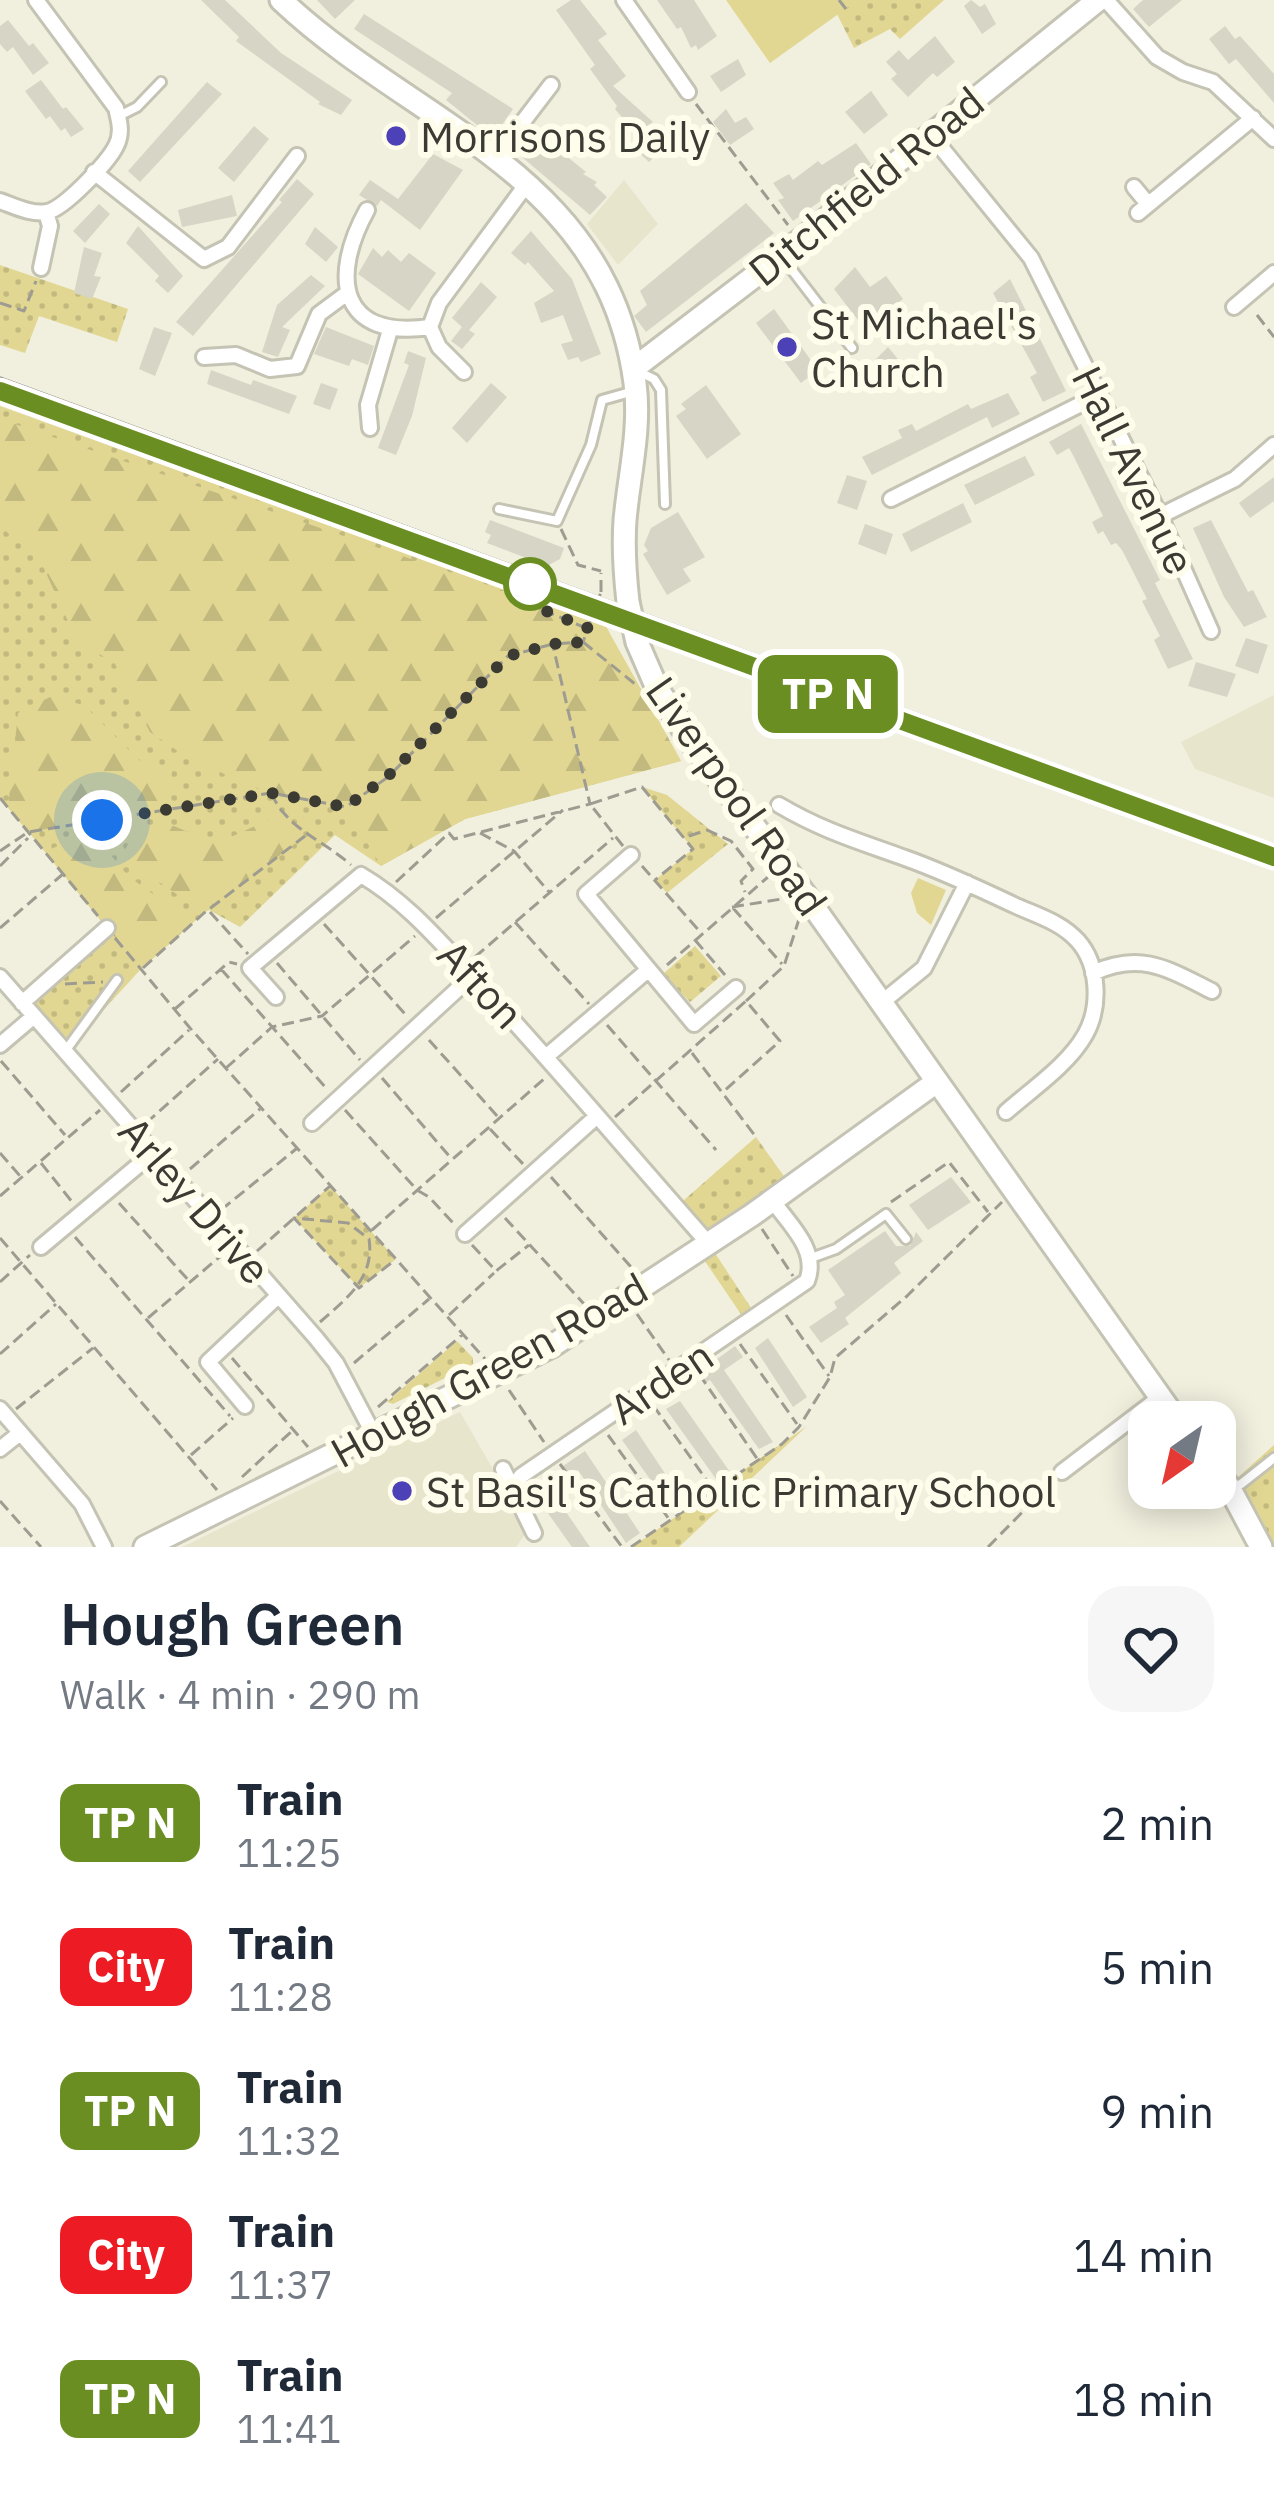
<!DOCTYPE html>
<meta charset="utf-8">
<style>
:root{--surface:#fff;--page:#f6f6f7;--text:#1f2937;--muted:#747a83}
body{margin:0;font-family:"IBM Plex Sans",sans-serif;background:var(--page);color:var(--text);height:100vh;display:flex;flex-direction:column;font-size:45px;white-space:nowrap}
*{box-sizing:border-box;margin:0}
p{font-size:39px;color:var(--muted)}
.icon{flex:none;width:66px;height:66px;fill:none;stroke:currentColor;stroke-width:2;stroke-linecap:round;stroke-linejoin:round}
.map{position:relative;height:1547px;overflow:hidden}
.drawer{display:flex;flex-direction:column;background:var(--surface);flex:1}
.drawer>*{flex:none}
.badge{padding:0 24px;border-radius:18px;font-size:42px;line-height:78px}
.needle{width:78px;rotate:214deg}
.tools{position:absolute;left:1128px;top:1401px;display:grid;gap:24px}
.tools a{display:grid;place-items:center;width:108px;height:108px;border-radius:24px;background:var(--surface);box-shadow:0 6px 30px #0003;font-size:60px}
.you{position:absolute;width:60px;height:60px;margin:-30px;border:9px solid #fff;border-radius:50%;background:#1a73e8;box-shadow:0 0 0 18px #1a73e833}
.map>.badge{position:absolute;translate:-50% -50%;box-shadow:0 0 0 6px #fff}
.round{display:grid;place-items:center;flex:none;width:126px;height:126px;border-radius:36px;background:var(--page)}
.headline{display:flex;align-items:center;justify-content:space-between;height:204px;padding:0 60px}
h1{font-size:57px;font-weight:600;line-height:90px}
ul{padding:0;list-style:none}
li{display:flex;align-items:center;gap:36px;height:144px;padding:0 60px}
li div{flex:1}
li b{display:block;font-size:45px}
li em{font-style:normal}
li .badge{min-width:132px;font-weight:700;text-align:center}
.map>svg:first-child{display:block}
.built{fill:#e8e5cd}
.grass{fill:url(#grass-dots)}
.forest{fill:url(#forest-firs)}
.park{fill:#e1d792}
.building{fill:#d7d5c5}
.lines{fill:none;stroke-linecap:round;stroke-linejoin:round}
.lane-casing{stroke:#c5c3b3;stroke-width:14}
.street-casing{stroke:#c5c3b3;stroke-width:20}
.secondary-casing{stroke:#c5c3b3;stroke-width:27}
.path{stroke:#9e9c90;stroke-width:3;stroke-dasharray:12 6;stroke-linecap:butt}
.lane{stroke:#fff;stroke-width:8}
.street{stroke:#fff;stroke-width:14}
.secondary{stroke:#fff;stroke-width:21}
.rail-casing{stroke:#7a796e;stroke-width:9}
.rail{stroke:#fefceb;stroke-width:4.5;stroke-dasharray:14;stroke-linecap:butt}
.secondary-bridge-casing{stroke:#c5c3b3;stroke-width:27;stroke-linecap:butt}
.path-bridge{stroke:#9e9c90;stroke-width:3;stroke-dasharray:12 6;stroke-linecap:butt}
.secondary-bridge{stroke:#fff;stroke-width:21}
.line-casing{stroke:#fff;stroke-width:27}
.line{stroke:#6b8e23;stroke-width:18}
.walk{stroke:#3b3a33;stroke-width:12;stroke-dasharray:0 21.6}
.poi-dot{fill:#4d41b8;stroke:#fefceb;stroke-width:4.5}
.stop-dot{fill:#fff;stroke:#6b8e23;stroke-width:6}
.labels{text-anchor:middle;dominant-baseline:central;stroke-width:12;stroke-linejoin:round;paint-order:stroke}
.poi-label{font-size:42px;fill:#3b3a33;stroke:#fefceb;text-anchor:start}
.street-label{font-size:42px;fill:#3b3a33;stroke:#fefceb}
</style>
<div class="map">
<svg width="1274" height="1547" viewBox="0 0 1274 1547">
<defs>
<pattern id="grass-dots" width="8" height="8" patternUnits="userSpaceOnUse" patternTransform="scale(3)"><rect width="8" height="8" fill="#e1d792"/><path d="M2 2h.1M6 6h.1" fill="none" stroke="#c2b97e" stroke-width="1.8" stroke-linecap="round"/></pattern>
<pattern id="forest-firs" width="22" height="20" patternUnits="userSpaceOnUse" patternTransform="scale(3)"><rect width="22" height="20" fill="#e1d792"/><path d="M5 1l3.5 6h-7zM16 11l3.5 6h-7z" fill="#c2b97e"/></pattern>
</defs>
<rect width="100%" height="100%" fill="#f1efde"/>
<path class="built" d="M624 180 658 224 618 265 587 224Z
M1274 695V798L1195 769 1181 742Z
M460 1412 528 1530 516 1547H182Z"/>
<path class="grass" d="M858 0H944L900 39 890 29 854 48 837 14Z
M0 265 128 309 117 342 39 316 25 353 0 345Z
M0 406 605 625 681 761 465 819 381 866 335 835 240 927 209 910 204 913 141 969 65 1052 22 1003 107 928 0 797Z
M642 787 667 795 728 844 667 893 655 880 693 849Z
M695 946 721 976 690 1002 663 974Z
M756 1137 791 1186 709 1244 757 1317 747 1323 698 1251 708 1244 676 1207Z
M330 1186 396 1259 359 1288 294 1218Z
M457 1341 473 1358V1364L393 1404 387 1402Z
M807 1426 679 1547H632Z
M1274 1445V1547H1269L1236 1479Z"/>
<path class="forest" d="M0 419 605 625 681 761 465 819 381 866 346 807 271 793 241 782 182 754 150 732 114 662 78 643 41 562 0 526Z
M50 697 84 705 139 760 172 772 168 808 28 832 8 808 18 713Z
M281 814 305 836 204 913 146 873 125 850 135 830 174 826 216 844Z
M79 836 105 848 128 876 193 923 141 969 45 852Z"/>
<path class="park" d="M726 0H858L770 63Z
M918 878 946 890 931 925 917 913 911 893Z"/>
<path class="building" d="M201 0H225L281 53 352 100 341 115 318 104 320 102 236 41 239 37Z
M317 0H355L335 19Z
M571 0H580L607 34 598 40 626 76 613 86 653 122 636 134 615 109 617 106 590 69 595 65 556 10Z
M657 0H694L717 36 698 50 696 45 691 48 681 27 677 29Z
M971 0 980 7 985 4 996 24 982 34 964 6Z
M1143 0H1182L1149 27 1133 9Z
M364 14 513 109 493 138 446 100 452 93 354 29Z
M8 20 29 46 33 43 49 63 33 75 13 47 7 52 0 44V26Z
M1225 26 1235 39 1240 36 1274 74V103L1236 59 1229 64 1209 39Z
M935 36 955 62 937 77 933 73 908 97 891 79 897 74 886 62 899 50 908 60Z
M738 59 746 75 721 92 710 76Z
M41 80 63 109 66 107 84 129 71 137 65 128 61 131 50 116 46 119 25 91Z
M207 82 222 94 140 182 128 171Z
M871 91 888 115 864 134 845 112Z
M726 109 735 123 746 117 754 129 730 145 713 122Z
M254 126 269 139 234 182 218 168Z
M532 128 586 172 583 174 597 182 594 185 607 197 590 215 515 151Z
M646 138 660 151 649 162 635 149Z
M856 143 871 164 793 221 778 200 784 198 773 183 789 174 793 180 818 161 822 165Z
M433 154 463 170 420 230 381 200 377 206 359 195 370 180 398 199Z
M297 179 314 194 193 336 176 322 282 202 279 200Z
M232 195 237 216 182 227 178 210Z
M746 203 774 233 646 332 634 316 647 305 640 291Z
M99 204 110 214 85 243 73 231Z
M138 226 183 276 168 293 155 281 159 276 126 243Z
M315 227 338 247 326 262 305 244Z
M531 231 572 279 601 354 581 362 578 357 568 360 561 344 573 341 563 315 541 323 534 303 554 291 528 262 525 265 511 253Z
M84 247 102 253 94 276 101 277 92 299 74 293Z
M373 248 382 257 388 250 401 262 409 253 436 273 409 311 358 274Z
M855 267 870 287 886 276 903 299 864 328 834 289Z
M311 275 325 286 282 327 290 330 278 357 262 352 277 305Z
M1010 279 1066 391 1043 402 1030 377 1037 373 993 293Z
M481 282 497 297 469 330 475 334 462 349 451 341 462 327 452 318Z
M774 309 818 370 801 383 756 323Z
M154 327 172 333 155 376 139 369Z
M326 327 374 346 368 365 352 359 349 366 314 354Z
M888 347 906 369 894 379 886 373 872 384 862 373Z
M408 351 426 358 412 416 396 455 378 448 409 365 404 363Z
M211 370 251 385 253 380 297 396 289 414 207 384Z
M321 383 338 389 330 410 313 404Z
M491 383 507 397 467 443 452 428Z
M706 385 741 434 707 459 676 416 686 409 681 404Z
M1008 393 1020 414 992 428 987 417 872 475 862 457 902 438 898 430 912 424 916 431 968 404 971 409Z
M1081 424 1160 580 1155 583 1193 659 1168 669 1154 640 1160 636 1142 601 1147 599 1122 550 1116 543 1111 545 1103 531 1098 534 1092 522 1103 516 1074 457 1069 448 1057 455 1049 442Z
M1025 456 1035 475 975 505 964 485Z
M847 475 867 481 857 510 837 503Z
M1274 477V501L1250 518 1239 503Z
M963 503 972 522 911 552 902 534Z
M678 512 705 557 683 569 691 581 667 595 643 554 648 551 644 545 651 528Z
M490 520 564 548 560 559 547 566 487 543 491 535 485 532Z
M1211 520 1248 592 1253 590 1267 617 1244 627 1224 597 1193 528Z
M865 524 893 534 886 555 858 544Z
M1246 638 1268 645 1258 674 1235 666Z
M1196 662 1236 674 1227 697 1188 686Z
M951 1177 971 1202 928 1230 909 1205Z
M885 1231 896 1246H910L916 1232 923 1241 894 1263 901 1273 845 1318 849 1324 821 1343 809 1327 837 1308 834 1302 845 1295 828 1270Z
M768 1338 807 1397 793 1407 755 1348Z
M735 1346 743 1357 724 1370 773 1442 759 1449 710 1380 705 1383 698 1373Z
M680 1401 730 1472 716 1479 666 1409Z
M636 1430 684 1502 672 1510 622 1440Z
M585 1451 640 1533 626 1543 578 1470 570 1476 563 1466Z
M544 1480 590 1547H572L530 1488Z"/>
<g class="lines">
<defs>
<path id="lane" d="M119 116 137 107 161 82
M782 257 852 348
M635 370 654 379 661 390 665 504
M499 509 557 521 591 445 602 400 634 391
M66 1050 117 980
M811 1258 836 1249 886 1214 906 1239
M1231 1487 1241 1484 1274 1458"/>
<path id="street" d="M624 0 688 92
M1106 0 1157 57 1183 72 1213 82 1274 139
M931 135 1031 258 1160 516 1211 631
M496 157 551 85
M94 172 204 259 228 247 297 156
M1134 187 1148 204
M0 201C14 206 32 215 47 212 65 208 108 162 116 146 123 133 119 120 116 108L36 0
M367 210C330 277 339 340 430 327
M1138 213 1253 118
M41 268 50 226 46 212
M1234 307 1274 273
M204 357 236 355 270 369 297 366 319 314 346 294
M464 372 439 347 430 327 439 303 526 185
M370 428 368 405 390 330
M891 499 1097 396
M1160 516 1235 479 1274 445
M779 805C823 831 858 841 905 858 942 871 978 888 1014 905 1036 915 1061 922 1078 941 1099 965 1101 1007 1085 1035 1068 1065 1032 1089 1006 1112
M631 855 586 894 694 1024 736 988
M1093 973C1141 951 1168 969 1212 991
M0 977 316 1338 336 1363 374 1435
M276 997 250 968 361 875C407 902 440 942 476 980 556 1066 631 1156 709 1244
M22 1003 107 928
M881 1003 924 968 967 883
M0 1045 33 1017
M548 1055 648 970
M312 1123 472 976
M465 1234 596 1117
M41 1247 153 1153
M245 1406 208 1362 277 1297
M0 1409 82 1504 104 1547
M0 1449 20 1433
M503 1469 534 1533
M1062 1472 1159 1398
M514 1487 521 1476 807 1281C819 1250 789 1224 772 1200"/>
<path id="secondary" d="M281 0C414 126 607 172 635 383 641 429 629 475 625 520 623 548 625 575 628 602
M633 369 781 256 1098 0
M637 642 657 688 690 740 806 896 1178 1422
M1215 1469 1229 1487 1261 1547
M145 1547 552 1346 752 1215 935 1083"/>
</defs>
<use href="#lane" class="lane-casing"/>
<use href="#street" class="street-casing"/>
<use href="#secondary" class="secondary-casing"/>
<path class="path" d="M839 0 846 9
M696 104 788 225
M0 303 24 311 36 281
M1257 315 1274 337
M561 529 578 565 601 571
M515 592 516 599 586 628
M601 592V573
M583 642 635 684
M271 793C289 831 322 839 351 865
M0 798 98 916
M480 833 514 851 549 892
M689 836 707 830 731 841 753 869 741 881 745 892
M623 846 590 804 642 787 693 849 655 880
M0 851 28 832 271 793 346 807 388 777 508 656 553 644 583 642 590 622
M0 866 28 838
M642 866 702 934
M396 882 449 833 454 839 590 804 553 646
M732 907 788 898
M733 908 782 964
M210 912 248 954
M436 918 563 810
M515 922 589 1004
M324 924 406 1015
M0 928 63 874
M115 938 190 1028 485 1359
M695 940 725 975
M475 957 613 838
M277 963 360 1060
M667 965 768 877
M143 968 204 913 305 836
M221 969 327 1089
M65 984 103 982
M746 1001 784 966 800 916
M175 1009 229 962 237 964
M607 1025 716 1150
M429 1040 499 1118
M692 1053 756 1137
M1 1061 65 1135
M226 1068 272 1027 322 1016 415 936
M382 1078 450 1157
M121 1092 189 1030
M345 1110 417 1190 429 1197 454 1224
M615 1117 746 1001 780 1041 724 1091
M146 1123 218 1059
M490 1129 524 1165
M0 1153 20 1176
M41 1163 73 1203
M190 1169 260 1109
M551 1177 632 1268
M0 1196 100 1110
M891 1202 949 1162 988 1212
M119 1203 190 1282
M221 1210 296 1149
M505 1218 584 1304
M762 1229 793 1276
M372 1230 545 1078
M75 1237 230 1416
M0 1238 217 1490
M472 1245 496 1271 529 1245
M257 1251 330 1186
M0 1282 30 1255
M637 1314 669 1360
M449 1315 494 1273
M786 1315 829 1376
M148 1318 223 1254
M320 1322C346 1299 375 1278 369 1239L348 1223 294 1218 359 1288 395 1260
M740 1344 797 1424
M0 1354 56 1304
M232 1358 308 1447
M354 1363 429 1299
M699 1374 758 1460
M509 1390 544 1442
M653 1405 713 1489
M378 1407 462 1335
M16 1409 93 1348
M608 1435 669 1519
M191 1455 233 1418
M560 1464 622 1547
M242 1477 292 1431
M0 1501 41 1547
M631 1547 782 1444 799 1427 830 1377 835 1358 907 1296 1002 1202
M988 1547 1050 1484"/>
<use href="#lane" class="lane"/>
<use href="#street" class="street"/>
<use href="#secondary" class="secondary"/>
<defs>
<path id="rail" d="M0 381 1274 848"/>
</defs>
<use href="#rail" class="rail-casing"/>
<use href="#rail" class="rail"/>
<defs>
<path id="secondary-bridge" d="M628 602 637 642"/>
</defs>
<use href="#secondary-bridge" class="secondary-bridge-casing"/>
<path class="path-bridge" d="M590 622 601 592"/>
<use href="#secondary-bridge" class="secondary-bridge"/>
</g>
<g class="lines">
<defs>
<path id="line" d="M0 391 1274 857"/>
</defs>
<use href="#line" class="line-casing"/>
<use href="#line" class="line"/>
<path class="walk" d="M102 820 271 793 346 807 388 776 508 656 553 644 583 642 588 628 516 599 515 592 530 584"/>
</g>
<g class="poi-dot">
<circle cx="396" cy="136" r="12"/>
<circle cx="787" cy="347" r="12"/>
<circle cx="402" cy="1491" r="12"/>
</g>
<circle class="stop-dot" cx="530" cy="584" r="24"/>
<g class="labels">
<g class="poi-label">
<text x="420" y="136">Morrisons Daily</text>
<text x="811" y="323">St Michael's<tspan x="811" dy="48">Church</tspan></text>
<text x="426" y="1491">St Basil's Catholic Primary School</text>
</g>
<g class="street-label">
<text transform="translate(866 186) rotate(-39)">Ditchfield Road</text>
<text transform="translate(1134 470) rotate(64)">Hall Avenue</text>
<text transform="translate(737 796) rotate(55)">Liverpool Road</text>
<text transform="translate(481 984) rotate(47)">Afton</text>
<text transform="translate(195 1200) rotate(49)">Arley Drive</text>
<text transform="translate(489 1370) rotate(-29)">Hough Green Road</text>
<text transform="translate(661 1382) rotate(-34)">Arden</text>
</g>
</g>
</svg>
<div class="tools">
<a><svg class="needle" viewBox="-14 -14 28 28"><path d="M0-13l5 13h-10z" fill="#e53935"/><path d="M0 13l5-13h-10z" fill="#747a83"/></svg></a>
</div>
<div class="you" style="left:102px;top:820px"></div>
<b class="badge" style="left:828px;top:694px;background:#6b8e23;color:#fff">TP N</b>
</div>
<section class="drawer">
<div class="headline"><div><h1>Hough Green</h1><p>Walk · 4 min · 290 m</p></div><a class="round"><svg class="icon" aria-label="heart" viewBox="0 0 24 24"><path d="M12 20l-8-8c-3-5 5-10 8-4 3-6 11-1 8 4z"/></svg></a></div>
<ul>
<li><span class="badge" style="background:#6b8e23;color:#fff">TP N</span><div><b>Train</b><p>11:25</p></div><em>2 min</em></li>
<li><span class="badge" style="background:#ed1c24;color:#fff">City</span><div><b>Train</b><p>11:28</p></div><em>5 min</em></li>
<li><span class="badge" style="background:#6b8e23;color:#fff">TP N</span><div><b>Train</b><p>11:32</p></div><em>9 min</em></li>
<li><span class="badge" style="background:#ed1c24;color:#fff">City</span><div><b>Train</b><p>11:37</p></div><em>14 min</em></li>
<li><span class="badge" style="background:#6b8e23;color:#fff">TP N</span><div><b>Train</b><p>11:41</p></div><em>18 min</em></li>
</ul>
</section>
